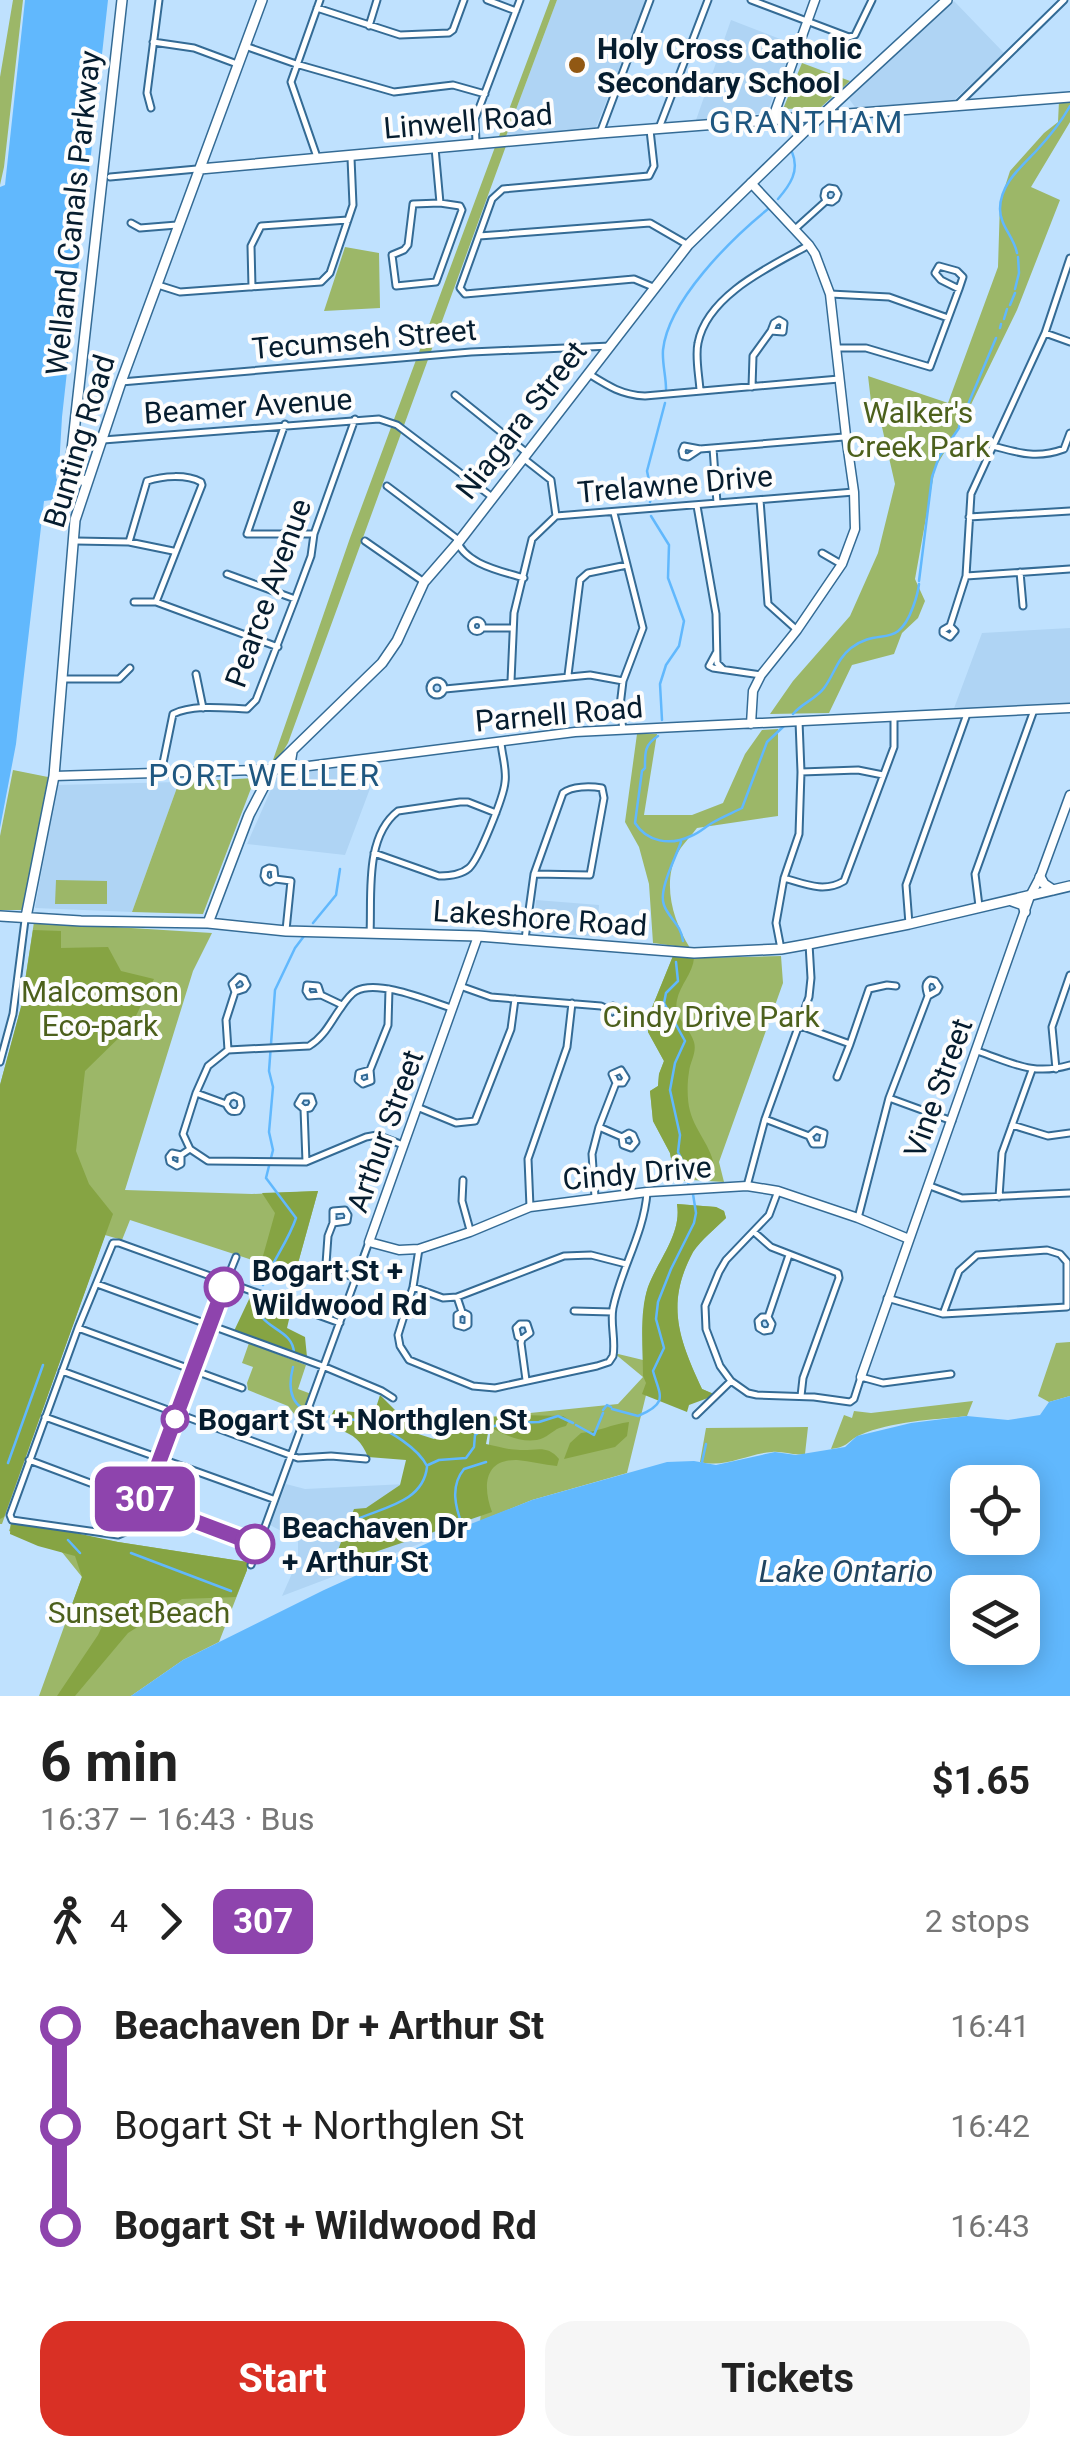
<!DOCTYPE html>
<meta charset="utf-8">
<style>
:root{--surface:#fff;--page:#f6f6f6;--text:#222;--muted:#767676;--accent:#d93025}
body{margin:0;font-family:Roboto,sans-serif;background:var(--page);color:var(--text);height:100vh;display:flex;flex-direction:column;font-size:38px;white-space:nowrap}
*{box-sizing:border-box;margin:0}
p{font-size:32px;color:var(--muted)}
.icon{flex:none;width:55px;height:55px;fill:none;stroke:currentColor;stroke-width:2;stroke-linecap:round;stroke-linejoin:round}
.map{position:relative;height:1696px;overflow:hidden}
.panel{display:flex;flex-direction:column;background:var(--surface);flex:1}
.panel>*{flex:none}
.badge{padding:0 20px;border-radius:15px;font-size:35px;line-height:65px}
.fabs{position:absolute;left:950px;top:1465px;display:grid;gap:20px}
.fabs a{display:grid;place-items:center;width:90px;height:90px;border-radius:20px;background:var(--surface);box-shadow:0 5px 25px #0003;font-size:50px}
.map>.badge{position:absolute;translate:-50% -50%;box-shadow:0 0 0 5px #fff}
.legs{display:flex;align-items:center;gap:15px;height:110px;padding:0 40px;font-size:32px}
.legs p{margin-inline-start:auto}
.summary{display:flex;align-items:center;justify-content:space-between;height:170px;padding:0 40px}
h1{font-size:55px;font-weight:700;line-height:75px}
.action{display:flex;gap:20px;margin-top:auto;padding:20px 40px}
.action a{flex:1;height:115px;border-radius:30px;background:var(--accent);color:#fff;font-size:40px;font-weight:700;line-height:115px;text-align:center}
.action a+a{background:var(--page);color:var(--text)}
ul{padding:0 40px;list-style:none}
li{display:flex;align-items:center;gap:35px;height:100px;font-size:38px}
li i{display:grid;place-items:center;width:15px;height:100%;margin:0 12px;background:currentColor}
li i::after{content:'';width:25px;height:25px;margin:-12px;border:8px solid;border-radius:50%;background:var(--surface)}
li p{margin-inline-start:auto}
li:first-child i{background:linear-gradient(#0000 50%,currentColor 0)}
li:last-child i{background:linear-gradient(currentColor 50%,#0000 0)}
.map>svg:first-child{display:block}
.built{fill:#afd4f4}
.green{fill:#9cb768}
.forest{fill:#86a443}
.water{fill:#61b8fd;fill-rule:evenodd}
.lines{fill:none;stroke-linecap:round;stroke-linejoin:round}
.stream{stroke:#61b8fd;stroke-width:2.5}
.minor-casing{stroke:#346b95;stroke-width:9}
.tertiary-casing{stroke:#346b95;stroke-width:11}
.secondary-casing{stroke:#346b95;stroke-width:12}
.minor{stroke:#fff;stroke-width:5}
.tertiary{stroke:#fff;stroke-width:8}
.secondary{stroke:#fff;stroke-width:9}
.line-1-casing{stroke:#fff;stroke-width:22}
.line-1{stroke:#8e44ad;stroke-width:15}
.poi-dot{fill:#915813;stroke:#fdfdfd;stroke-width:4}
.stop-1-dot{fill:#fff;stroke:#8e44ad;stroke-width:5}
.labels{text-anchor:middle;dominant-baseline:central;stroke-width:8;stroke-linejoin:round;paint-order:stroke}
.poi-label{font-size:30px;font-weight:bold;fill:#061d2f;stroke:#fdfdfd;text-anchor:start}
.street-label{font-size:30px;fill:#061d2f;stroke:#fdfdfd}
.park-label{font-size:30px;fill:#4c601c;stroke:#fdfdfd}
.stop-label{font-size:30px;font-weight:bold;fill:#061d2f;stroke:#fdfdfd;text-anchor:start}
.neighbourhood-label{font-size:32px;letter-spacing:2.5px;fill:#1f5780;stroke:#fdfdfd}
.water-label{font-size:32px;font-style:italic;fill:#214561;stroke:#fdfdfd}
</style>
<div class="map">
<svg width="1070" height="1696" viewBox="0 0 1070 1696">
<rect width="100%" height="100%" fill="#bfe1fe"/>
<path class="built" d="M557 0H646L595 130 505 139Z
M954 1 1004 53 952 102 855 107 849 99Z
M731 20 793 44 767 113 696 120Z
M1070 628V705L953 711 982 633Z
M380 762 345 855 247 844 277 776Z
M179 782 132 912 35 908 57 785Z
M536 900 599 905 597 937 534 932Z
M485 1480 480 1521 282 1596 298 1560V1540L270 1525 286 1484 305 1489Z"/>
<path class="green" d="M13 0H23L4 167 0 185V77Z
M550 0H557L505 139H498Z
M802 63 850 81 820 108 783 109Z
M1059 101 1070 102V122L1031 187 1060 200 1017 310 962 423 935 468 915 579 925 601 918 618 902 633 894 654 852 665 829 713 770 714 793 681 850 616 878 553 895 484 879 414 872 410 868 376 948 403 998 267 1000 202 1010 171 1044 133 1058 122Z
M506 146 288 743 276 763 273 760 350 538 495 147Z
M345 247 379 253 380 308 324 311Z
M778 729V816L697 828C691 836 682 845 677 854 662 884 673 921 690 948L653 943 649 884 639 847 625 822 637 734H657L644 815H692L723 803 745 754 762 730Z
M13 770 48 777 25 905 22 910H0V836Z
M255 778 203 914 132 912 179 782Z
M56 880 107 881V904H55Z
M34 922 212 933 193 971 125 1190 252 1194 318 1191 295 1274 130 1220 122 1240 105 1235 2 1524H0V1085L21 1007Z
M677 955 695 958 781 956 783 983 719 1162 724 1182 675 1179 670 1153 653 1121 650 1091 658 1086 659 1074 664 1061 648 1032 649 1015 673 956Z
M677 1204 716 1207 724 1211 726 1218C716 1228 701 1240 693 1252 665 1304 679 1340 702 1389L716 1395 647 1391 627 1473 532 1500 480 1521 492 1417 618 1404 643 1377 614 1353 643 1360C644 1337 641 1309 648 1287 658 1260 682 1234 677 1204Z
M1070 1342V1396L1049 1402 1038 1396 1056 1343Z
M249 1343 306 1365 298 1389 314 1395 304 1427 288 1406 248 1390 247 1383 253 1367 242 1363Z
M973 1401 967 1416C932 1420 892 1421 860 1435 847 1441 849 1447 831 1449L844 1415 852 1418 854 1411 871 1413Z
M808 1427 805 1454C793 1456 784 1451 772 1452 746 1454 727 1468 700 1462L706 1428Z
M12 1522 118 1542 247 1562V1570L219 1642 183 1660 131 1696H39L82 1577 57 1546 9 1531Z"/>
<path class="forest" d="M33 930 61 931V948L108 947 121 971 154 979 131 1026 85 1071 76 1151 89 1184 113 1214 4 1517 0 1519V1085L21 1007Z
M677 955 694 958C693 973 680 985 677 1000 673 1018 689 1026 694 1042 697 1053 690 1062 689 1072 687 1083 687 1100 690 1111 696 1134 715 1149 715 1175L693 1166 689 1179 685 1181 675 1179 670 1153 653 1121 650 1091 658 1086 659 1074 664 1061 648 1032 649 1015 673 956Z
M318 1191 295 1274 261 1263 275 1213 262 1193Z
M677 1204 716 1207 724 1211 726 1218C716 1228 701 1240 693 1252 665 1304 679 1339 702 1389L716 1395 689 1405 687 1412 642 1394 646 1383 643 1376C643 1349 639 1313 648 1287 658 1260 682 1234 677 1204Z
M251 1295 291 1311 287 1328 305 1337 307 1357 234 1331Z
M380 1395 406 1421 415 1433 434 1439 476 1418 518 1415 563 1416 569 1420 566 1426C555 1428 553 1433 543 1438 527 1445 506 1436 492 1428L488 1433 486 1444C496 1446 509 1450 520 1450 536 1451 547 1444 559 1459L557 1466C544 1465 530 1461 517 1460 483 1459 483 1488 492 1512L343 1563 336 1555 354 1509 366 1508 400 1485 406 1460 368 1457C362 1442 354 1434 337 1429L330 1418 334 1410 374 1414Z
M629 1422 627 1436 615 1447 564 1459 570 1443 581 1433C598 1432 612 1424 629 1422Z
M11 1519 118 1542 247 1562V1570L236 1597 182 1599 128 1633 75 1696H57L98 1635 107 1616 104 1609 97 1607 82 1623 67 1618 82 1577 75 1556 38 1546 10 1534Z"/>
<path class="water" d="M25 0H108L62 417 59 468 56 469C54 480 63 489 60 499L44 501 16 744 0 828V187L5 185Z
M1070 1396V1696H131L183 1660 324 1590 463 1527 532 1500 667 1462 694 1461 716 1465 775 1452 796 1455 845 1447 857 1436 911 1423 967 1416 1008 1420 1040 1415 1049 1402ZM968 1482H1022V1538H968ZM968 1592H1022V1648H968Z"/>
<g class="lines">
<path class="stream" d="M778 199C790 185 800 171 792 152
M1017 253C1014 237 1000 226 1000 209 1000 184 1021 167 1037 150 1049 137 1061 122 1070 106
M1015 289 1019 273 1018 257
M1010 305 1015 293
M1004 319 1007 309
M1000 328 1001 324
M666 389C666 376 662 363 663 350 668 301 731 239 768 209
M959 426 996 338
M650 502 652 495 647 471 665 403
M651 516 669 545 668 578 684 621 679 646 666 665 660 684 662 720
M919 581 932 477 939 457 959 428
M793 714C802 703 816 699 824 688 834 675 837 659 851 648 880 626 897 651 913 607 916 599 918 593 919 584
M658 736C644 745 645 753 645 768L642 771 635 823C647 842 670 846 691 836 699 833 705 827 712 823 722 817 732 813 742 808L767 742 784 726
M681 842C676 857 658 890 664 905 669 919 681 924 683 941
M313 923 336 895 340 869
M676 962 678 981 666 993 664 1003 685 1041 675 1063 670 1090 680 1135 678 1152 685 1166 689 1187
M263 1285C272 1261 288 1242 296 1218L266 1178 273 1150 269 1132 273 1087 269 1071 275 990 295 948 304 936
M258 1299C254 1330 293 1326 294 1353
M293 1367C277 1428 341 1412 372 1424 390 1431 418 1448 427 1466
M612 1409 638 1416C669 1403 660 1396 653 1371L664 1348 656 1319 658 1302 671 1269 694 1223 696 1213 693 1194
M603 1410 607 1405 611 1407
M576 1425 594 1435 603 1413
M702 1462 706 1444
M8 1463 43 1365
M428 1465 439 1460 466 1458 474 1447 475 1435 484 1429 505 1423 539 1422 558 1416 573 1423
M463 1527C455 1507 450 1486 464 1469L486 1462
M343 1533 349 1523C376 1508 423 1505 427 1467
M68 1540 80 1553
M131 1553 231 1591"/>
<defs>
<path id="minor" d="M487 0 516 11
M751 0 849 37 855 35 872 0
M317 8 400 35 449 33 453 30 464 0
M369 26 377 0
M153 42 194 48 237 64
M245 46 296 64 394 92 453 85 485 94
M959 103 1064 0
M151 108 147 93 159 0
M659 128 708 0
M650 130 654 166 649 176 503 189 492 199 460 288 465 294 634 279 653 287
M600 133 650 0
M476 142 475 119 520 0
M435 148 440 203
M317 157 291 82 320 0
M110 177 197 169
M440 203 460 206 462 210 436 282 396 286 392 255 404 250 408 245 413 204Z
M131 223 140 228 177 225
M795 229 826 201 832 202 836 199 838 194 835 189 829 188 825 191 824 196 826 201
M479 236 650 223 688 245
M158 285 180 292 321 282 330 273 353 205 351 158
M252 287 251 246 261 226 348 220
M830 294 889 297 948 318
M1045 333 1070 342
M837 348H866L930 367 959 289 963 277 957 271 939 266 935 273 941 280 959 289
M589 374C608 386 622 395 645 396L839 379
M121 382 471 352 611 346
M752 387 753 356 771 331 783 332 784 323 779 320 774 323 771 331
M700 390C699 375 695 357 698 343 707 295 771 266 809 245
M455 395 527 453
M285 424 247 534H314
M103 440 379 419 397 425 492 497
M993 446C1019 453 1037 459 1064 449L1070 433
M713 448 717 503
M700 449 688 457 683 456 682 451 684 446 700 449 844 437
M523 458 551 480 556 516
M387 486 456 538C463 564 501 571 524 578
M760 500 768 604 797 630
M697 506 716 614 717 663 723 669
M614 513 643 628 623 681 620 706 623 730
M969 517 1070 511
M76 541 129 542 173 551
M365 541 424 582
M129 542 147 481C163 476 186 474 201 482L202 485 156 602
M822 553 841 564
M1020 572 1023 606
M227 574 295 599
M966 576 1070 569
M134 602H156L278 647
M471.5 626a5.5 5.5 0 1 1 11 0a5.5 5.5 0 1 1-11 0Z
M950 626 955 631 950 637 943 633V630L950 626 966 576 971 494 1045 333 1070 258
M482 628H513
M716 653 709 666 713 668 761 675
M196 674 203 708
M568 675 580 580 588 573 627 565
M63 679H119L130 668
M430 688a7 7 0 1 1 14 0a7 7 0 1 1-14 0Z
M511 681 514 613 532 539 556 516 854 492
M445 689 590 675 623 681
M801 772 858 770 883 775
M161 773 173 714C194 704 223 708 247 709L256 700 295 599 311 556 314 534 355 419
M374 853 439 876C449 876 461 875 469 868 479 859 504 796 505 782 507 770 502 755 501 743
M784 878C805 884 824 893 844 881L894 747V717
M275 879 270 882 266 880 264 876 265 870 269 868 274 869 275 879 291 881 286 930
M979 906 975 874 1034 710
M909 924 906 885 967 714
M370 934C372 896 364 837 398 811L460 802H468L496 813
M525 939 534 874 563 793C572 786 590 786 602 788L604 798 590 875 534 874
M781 949 776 923 784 878 799 834 801 772 799 721
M460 986 491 997 601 1006 607 1009 613 1006 619 1009 620 1015 612 1020 607 1016V1009
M321 995 309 996 306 991 307 985 318 986 321 995 342 1005
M798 1025 850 1044 837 1077
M850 1044 869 989 887 985 896 986
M228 1050 226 1020 235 992 244 989 247 985 244 979 239 977 232 984 235 992
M977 1051C1013 1063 1032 1076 1070 1065
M0 1062 13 1014 25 920
M1056 1069 1052 1027 1070 975
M370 1070 359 1073 358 1080 363 1084 371 1081 370 1070 388 1025 389 989
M196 1093 226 1104C229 1110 231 1113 238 1111L241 1106 240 1099 234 1096 229 1098 226 1104
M889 1098 952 1121
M417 1107 456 1123 475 1121 511 1029 515 999
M304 1109 298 1104 302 1097H311L313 1103 310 1108 304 1109 306 1162
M765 1119 809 1136 813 1144H822L824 1133 816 1130 809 1136
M1012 1125 1048 1136 1070 1133
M599 1127 622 1137 629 1133 633 1135 636 1142 631 1148 623 1145 622 1137
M403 1145 377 1135 366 1137 306 1162 208 1161 190 1149 183 1134 196 1093 208 1066 228 1050 309 1046C324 1037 330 1023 340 1009 344 1003 350 994 356 991 378 979 429 1001 451 1008
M181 1155V1164L177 1166 170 1162 169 1157 172 1153 181 1155 190 1149
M463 1180 462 1201 470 1230
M747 1186 765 1119 809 997 811 978 809 944
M930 1186 962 1198 1070 1193
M778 1191 769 1215 726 1260 719 1272 705 1306 706 1329 720 1366 731 1381 748 1393 757 1395 814 1397 850 1402 854 1399 861 1377 883 1383 951 1374
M595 1197 592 1154 599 1127 616 1083 612 1074 621 1070 626 1078 623 1083H616
M999 1197 1002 1153 1032 1070
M530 1207 528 1159 567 1047 572 1003
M858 1218 889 1098 928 996 937 991 939 987 935 981 930 980C924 984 926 989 928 996
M333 1223V1211L345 1210 348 1215 347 1221 333 1223 328 1236 326 1264 333 1270 356 1278
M754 1232 771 1247 838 1273 839 1278 803 1378 801 1396
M419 1249 413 1287 398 1335 400 1346 409 1360 473 1386 495 1388 597 1366 609 1362 613 1356C616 1340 610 1324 613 1308 621 1269 644 1233 647 1193
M236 1257 226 1282 132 1529 118 1535 12 1520 10 1515 78 1328 113 1243H119L340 1323
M97 1284 325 1367 382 1391 393 1398
M413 1287 443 1298 457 1297 564 1256 591 1255 626 1264
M457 1297 462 1312 457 1315V1325L464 1327 468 1325V1315L462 1312
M887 1298 943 1314 1067 1307
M574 1311 612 1312
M943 1314 959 1271 977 1255 1047 1250 1060 1254 1067 1262V1307
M768 1317 772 1324 770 1330 764 1331 759 1328 758 1321 762 1317H768L789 1255
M78 1328 242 1388
M522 1339 518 1337 516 1328 520 1324H527L530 1333 522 1339 521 1343 526 1380
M62 1371 298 1458 331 1456 366 1459
M696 1415 731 1381
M45 1417 273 1499
M29 1460 258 1546
M251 1565 369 1242"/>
<path id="tertiary" d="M772 120 815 0
M751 183 809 245 815 254 830 294 846 436 854 492 855 529 842 564 797 630 761 675 753 691 751 724
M54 776 285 769 575 732 1070 708
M478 936 369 1242 399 1250 419 1249 470 1232 530 1207 647 1192 747 1186 778 1191 858 1218 909 1239
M861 1377 1030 896 1040 877 1070 795"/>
<path id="secondary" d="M200 169 600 133 1070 97
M87 482 73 476 70 468 122 0
M292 752 290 764 293 768
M248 770 266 780
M1040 877 1044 884 1053 890
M1012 901 1023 905 1025 912
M0 916 81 921 208 923 286 931 478 936 694 953 781 949 809 944 909 924 1070 886
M26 917 54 776 75 520 121 382 262 0
M208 923 249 815 273 769 382 663 397 641 424 582 457 544 688 245 804 132 947 0"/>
</defs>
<use href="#minor" class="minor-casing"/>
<use href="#tertiary" class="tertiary-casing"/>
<use href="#secondary" class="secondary-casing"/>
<use href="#minor" class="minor"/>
<use href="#tertiary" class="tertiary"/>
<use href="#secondary" class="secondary"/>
</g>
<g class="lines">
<defs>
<path id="line-1" d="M224 1287 144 1502 255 1544"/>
</defs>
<use href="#line-1" class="line-1-casing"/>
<use href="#line-1" class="line-1"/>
</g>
<circle class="poi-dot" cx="577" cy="65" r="10"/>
<g class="stop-1-dot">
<circle cx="224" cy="1287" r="18"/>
<circle cx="175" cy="1419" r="12"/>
<circle cx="255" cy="1544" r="18"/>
</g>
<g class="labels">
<g class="poi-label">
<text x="597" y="48">Holy Cross Catholic<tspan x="597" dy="34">Secondary School</tspan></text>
</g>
<g class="street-label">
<text transform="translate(468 121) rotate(-5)">Linwell Road</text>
<text transform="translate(73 213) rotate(-84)">Welland Canals Parkway</text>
<text transform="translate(364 339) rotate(-5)">Tecumseh Street</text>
<text transform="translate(248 406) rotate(-4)">Beamer Avenue</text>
<text transform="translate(521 420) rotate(-52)">Niagara Street</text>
<text transform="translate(79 441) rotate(-73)">Bunting Road</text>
<text transform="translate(675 484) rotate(-5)">Trelawne Drive</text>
<text transform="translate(268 593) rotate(-70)">Pearce Avenue</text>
<text transform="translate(559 714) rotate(-5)">Parnell Road</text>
<text transform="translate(540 918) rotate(4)">Lakeshore Road</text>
<text transform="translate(938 1088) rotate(-70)">Vine Street</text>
<text transform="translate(385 1131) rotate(-70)">Arthur Street</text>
<text transform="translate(637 1173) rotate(-5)">Cindy Drive</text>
</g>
<g class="park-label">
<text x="918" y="412">Walker's<tspan x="918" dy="34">Creek Park</tspan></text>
<text x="100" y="991">Malcomson<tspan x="100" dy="34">Eco-park</tspan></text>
<text x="711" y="1016">Cindy Drive Park</text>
<text x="139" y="1612">Sunset Beach</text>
</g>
<g class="stop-label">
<text x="252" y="1270">Bogart St +<tspan x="252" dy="34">Wildwood Rd</tspan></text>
<text x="198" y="1419">Bogart St + Northglen St</text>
<text x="282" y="1527">Beachaven Dr<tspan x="282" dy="34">+ Arthur St</tspan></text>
</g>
<g class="neighbourhood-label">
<text x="807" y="122">GRANTHAM</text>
<text x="265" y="775">PORT WELLER</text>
</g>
<g class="water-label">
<text x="846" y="1571">Lake Ontario</text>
</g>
</g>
</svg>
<div class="fabs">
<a><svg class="icon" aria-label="locate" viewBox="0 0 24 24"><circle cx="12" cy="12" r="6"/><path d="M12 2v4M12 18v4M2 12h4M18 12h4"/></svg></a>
<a><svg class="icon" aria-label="layers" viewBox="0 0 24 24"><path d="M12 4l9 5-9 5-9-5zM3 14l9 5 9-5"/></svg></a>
</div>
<b class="badge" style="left:145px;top:1499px;background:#8e44ad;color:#fff">307</b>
</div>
<section class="panel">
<div class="summary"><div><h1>6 min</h1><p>16:37 – 16:43 · Bus</p></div><b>$1.65</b></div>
<div class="legs"><svg class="icon" aria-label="walk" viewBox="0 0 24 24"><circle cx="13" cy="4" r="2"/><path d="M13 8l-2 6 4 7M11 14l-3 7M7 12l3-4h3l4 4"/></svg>4<svg class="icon" aria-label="forward" viewBox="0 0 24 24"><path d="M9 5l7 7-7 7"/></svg><b class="badge" style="background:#8e44ad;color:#fff">307</b><p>2 stops</p></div>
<ul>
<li><i style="color:#8e44ad"></i><b>Beachaven Dr + Arthur St</b><p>16:41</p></li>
<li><i style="color:#8e44ad"></i><span>Bogart St + Northglen St</span><p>16:42</p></li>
<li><i style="color:#8e44ad"></i><b>Bogart St + Wildwood Rd</b><p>16:43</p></li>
</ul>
<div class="action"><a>Start</a><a>Tickets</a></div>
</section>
